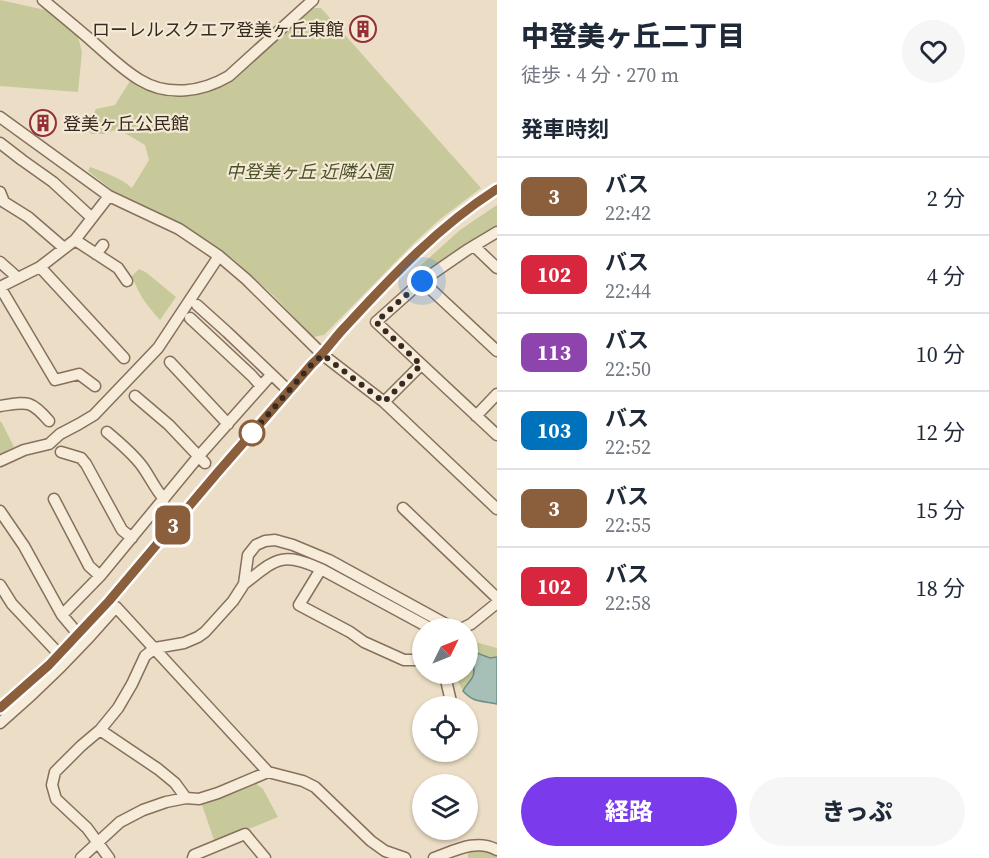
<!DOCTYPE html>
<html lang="ja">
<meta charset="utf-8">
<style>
:root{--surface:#fff;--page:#f6f6f7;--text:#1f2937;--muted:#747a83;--line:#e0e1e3;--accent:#7c3aed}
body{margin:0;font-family:"Source Serif 4","Noto Sans JP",serif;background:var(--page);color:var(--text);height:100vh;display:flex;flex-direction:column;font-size:22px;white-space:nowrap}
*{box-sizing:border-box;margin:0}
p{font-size:20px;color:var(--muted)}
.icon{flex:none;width:33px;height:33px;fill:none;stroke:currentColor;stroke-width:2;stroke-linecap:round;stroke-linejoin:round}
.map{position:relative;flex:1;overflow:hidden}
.drawer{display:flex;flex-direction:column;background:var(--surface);width:492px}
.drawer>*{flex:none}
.badge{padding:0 12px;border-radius:9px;font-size:21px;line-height:39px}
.needle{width:39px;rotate:47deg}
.controls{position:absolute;left:412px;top:618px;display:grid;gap:12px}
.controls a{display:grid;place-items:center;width:66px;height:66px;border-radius:50%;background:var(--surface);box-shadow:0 2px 4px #0004;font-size:30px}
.you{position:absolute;width:30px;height:30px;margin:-15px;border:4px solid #fff;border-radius:50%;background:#1a73e8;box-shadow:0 0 0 9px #1a73e833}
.map>.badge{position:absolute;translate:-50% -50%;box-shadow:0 0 0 3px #fff}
h2{padding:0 24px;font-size:22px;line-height:54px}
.round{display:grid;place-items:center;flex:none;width:63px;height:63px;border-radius:32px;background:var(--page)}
.overview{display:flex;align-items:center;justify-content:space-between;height:102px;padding:0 24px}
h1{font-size:28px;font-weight:800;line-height:45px}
.button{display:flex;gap:12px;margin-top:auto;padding:12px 24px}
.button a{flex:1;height:69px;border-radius:36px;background:var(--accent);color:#fff;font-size:24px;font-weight:800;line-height:69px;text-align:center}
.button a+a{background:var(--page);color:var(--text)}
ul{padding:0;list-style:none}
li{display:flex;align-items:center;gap:18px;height:78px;padding:0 24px;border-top:2px solid var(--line)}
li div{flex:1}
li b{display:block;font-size:22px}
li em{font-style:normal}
li .badge{min-width:66px;font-weight:700;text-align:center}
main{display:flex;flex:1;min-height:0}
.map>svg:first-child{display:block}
.green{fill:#c7c99a}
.water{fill:#a7c0b7;stroke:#6e8d84;stroke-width:1.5}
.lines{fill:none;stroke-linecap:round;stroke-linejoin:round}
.minor-casing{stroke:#86705d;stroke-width:13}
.minor{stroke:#f7ecd9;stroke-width:10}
.line-casing{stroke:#fff;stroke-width:14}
.line{stroke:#8b5e3c;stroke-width:9}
.walk{stroke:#372a20;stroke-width:6;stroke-dasharray:0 10.8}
.stop-dot{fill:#fff;stroke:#8b5e3c;stroke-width:3}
.labels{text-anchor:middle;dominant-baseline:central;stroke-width:4.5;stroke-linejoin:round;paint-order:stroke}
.poi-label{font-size:18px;fill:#372a20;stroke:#f4e9d5;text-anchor:end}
.park-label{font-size:18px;font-style:italic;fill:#4a5227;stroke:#f4e9d5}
</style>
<main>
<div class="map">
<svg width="497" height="858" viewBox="0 0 497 858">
<rect width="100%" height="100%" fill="#ecdec6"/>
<path class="green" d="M0 0 50 11 77 33 82 52 78 92 0 86Z
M311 8H321L481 188 439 220 413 244 324 335 313 337 274 296 233 259 172 219 112 190 88 171 90 167C104 172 121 178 132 188L149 160 145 145 118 129 104 134H92L86 128 96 109 115 105 130 81 149 91 171 97 193 95 217 88 234 80Z
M497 205V228L424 273 419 267 460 230Z
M139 269 147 273 176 297 160 320C146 304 140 297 132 276Z
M1 421 14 447 0 454V422Z
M468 640 497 648V657L490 658 480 653 474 655C471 662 475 667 474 674 472 681 466 684 463 691L454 674H468Z
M255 783 263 789 278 817 215 843 201 802 222 797Z
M480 850 492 853 497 856V858H468V852Z"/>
<path class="water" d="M477 653 490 658 497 657V704C482 700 475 704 463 691 466 685 469 683 472 678 476 672 473 665 472 658L474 655Z"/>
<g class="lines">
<defs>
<path id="minor" d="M43 0C60 14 77 28 93 42 108 55 123 70 140 80 168 97 202 92 229 76L313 0
M0 117 109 196 179 229 219 256 246 279 323 355 384 402 497 509
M0 143 22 160 53 182 92 218
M0 192 4 202 28 217 64 248
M497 232 467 250 422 281 376 322 497 435
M75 240 118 268 127 281
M474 246 497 268
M96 254 103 245
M0 262 18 278
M40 267 124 358
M422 281 497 351
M0 287 55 380 79 374 95 386
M0 287 40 267 75 240 109 196
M197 305 227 332 289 391
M190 318 252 376 261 386
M170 362 228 424
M135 396 169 425 205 463
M384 402 421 365
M0 406C27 402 30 399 49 421
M476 416 497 394
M107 432C119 442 133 454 142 466 150 477 155 489 164 499
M61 452 81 458 86 464 122 530 132 538
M0 461 24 450 49 444 60 434 79 424 94 415 158 348 219 256
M54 499 89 566 100 576
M403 508 497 598
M0 511 24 546 62 615 78 634
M321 569 299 605 350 632 364 642 404 660H423
M244 584C276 559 281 551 321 569L430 628
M0 585 12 604 59 654
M62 615 100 576 198 457 271 375
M463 628 471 624 497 603
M446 674V680L452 706
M0 708 49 665 109 601 218 472 312 364C325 353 334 338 346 326 392 276 439 226 497 189
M0 723C42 687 80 649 116 607L268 772 303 781 315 787 371 841 385 851 405 858
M100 730 158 769 175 783 186 798
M81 858 120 822 143 810 166 802 186 798 199 799 218 793 268 772
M109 858 87 828 56 799 52 785 55 772 81 746 100 730 118 708 132 684 145 656 155 648 184 643 198 637 205 632 233 601 244 584 248 555 256 545 265 541 275 540 293 545 329 560 453 628
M193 858 194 855 245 834 265 858
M434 858C454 851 477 838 497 850"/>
</defs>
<use href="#minor" class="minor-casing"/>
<use href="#minor" class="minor"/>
</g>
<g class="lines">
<defs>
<path id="line" d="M0 708 49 665 109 601 218 472 312 364C325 353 334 338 346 326 392 276 439 226 497 189"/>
</defs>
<use href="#line" class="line-casing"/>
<use href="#line" class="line"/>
<path class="walk" d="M252 433 246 440 312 364 323 355 384 402 421 365 376 322 422 281"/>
</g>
<defs>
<symbol id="building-ring" viewBox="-11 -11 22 22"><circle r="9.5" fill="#f4e9d5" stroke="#923036" stroke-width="1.5"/><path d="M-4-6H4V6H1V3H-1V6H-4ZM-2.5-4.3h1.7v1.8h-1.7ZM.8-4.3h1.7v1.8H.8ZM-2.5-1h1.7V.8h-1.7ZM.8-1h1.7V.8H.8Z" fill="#923036"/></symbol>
</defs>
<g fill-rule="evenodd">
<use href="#building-ring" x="348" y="14" width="30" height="30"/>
<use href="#building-ring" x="28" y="108" width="30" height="30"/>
</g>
<circle class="stop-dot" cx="252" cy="433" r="12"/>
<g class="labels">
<g class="poi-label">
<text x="344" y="29">ローレルスクエア登美ヶ丘東館</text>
<text x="63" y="123" text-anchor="start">登美ヶ丘公民館</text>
</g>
<g class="park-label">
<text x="309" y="171">中登美ヶ丘 近隣公園</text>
</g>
</g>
</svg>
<div class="controls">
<a><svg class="needle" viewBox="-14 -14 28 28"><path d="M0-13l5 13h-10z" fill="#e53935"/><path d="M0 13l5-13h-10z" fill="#747a83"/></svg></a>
<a><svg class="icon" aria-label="locate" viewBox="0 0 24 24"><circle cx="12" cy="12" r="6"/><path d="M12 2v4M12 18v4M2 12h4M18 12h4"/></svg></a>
<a><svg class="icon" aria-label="layers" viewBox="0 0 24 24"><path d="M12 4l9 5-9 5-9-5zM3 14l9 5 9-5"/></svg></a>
</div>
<div class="you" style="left:422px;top:281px"></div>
<b class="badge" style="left:173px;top:525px;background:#8b5e3c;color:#fff">3</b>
</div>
<section class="drawer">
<div class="overview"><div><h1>中登美ヶ丘二丁目</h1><p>徒歩 · 4 分 · 270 m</p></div><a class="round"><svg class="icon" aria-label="heart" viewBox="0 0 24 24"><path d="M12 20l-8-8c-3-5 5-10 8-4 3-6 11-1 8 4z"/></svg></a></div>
<h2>発車時刻</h2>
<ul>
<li><span class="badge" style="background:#8b5e3c;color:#fff">3</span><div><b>バス</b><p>22:42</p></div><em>2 分</em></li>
<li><span class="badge" style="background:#d7263d;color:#fff">102</span><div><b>バス</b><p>22:44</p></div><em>4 分</em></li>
<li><span class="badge" style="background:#8e44ad;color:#fff">113</span><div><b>バス</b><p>22:50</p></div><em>10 分</em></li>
<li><span class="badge" style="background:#0072bc;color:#fff">103</span><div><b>バス</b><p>22:52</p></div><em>12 分</em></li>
<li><span class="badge" style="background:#8b5e3c;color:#fff">3</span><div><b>バス</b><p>22:55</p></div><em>15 分</em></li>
<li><span class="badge" style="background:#d7263d;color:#fff">102</span><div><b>バス</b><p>22:58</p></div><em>18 分</em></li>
</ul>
<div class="button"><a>経路</a><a>きっぷ</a></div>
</section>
</main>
